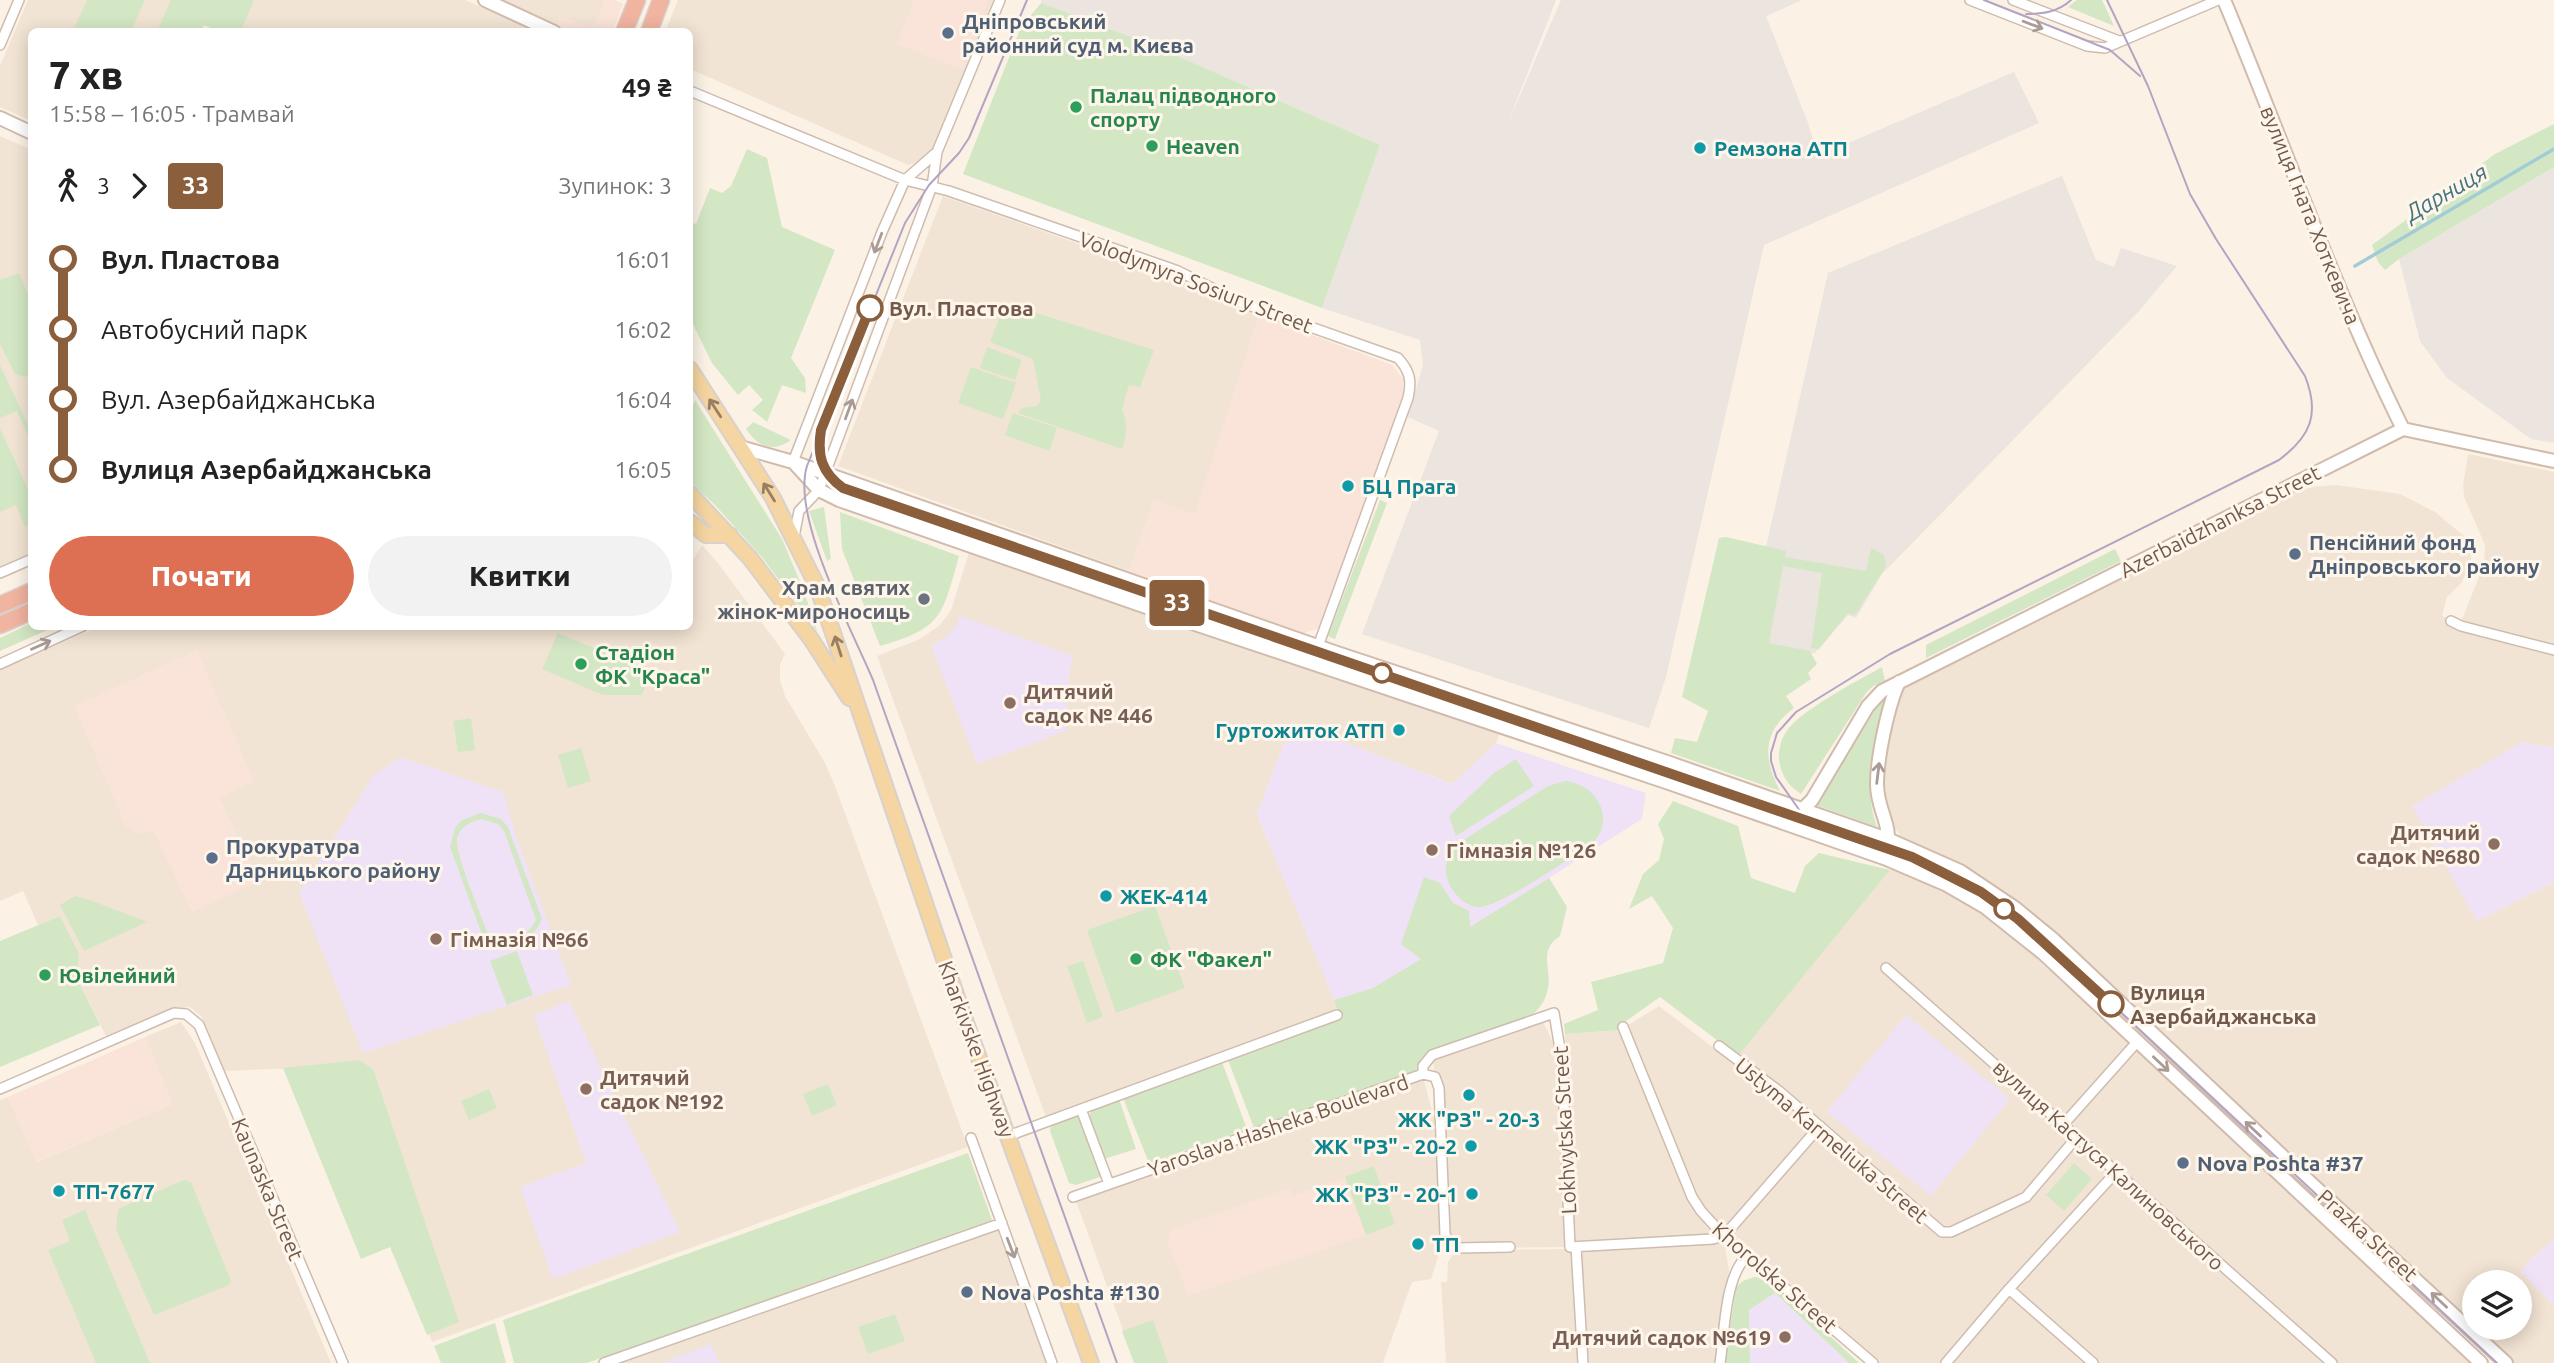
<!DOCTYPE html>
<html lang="uk">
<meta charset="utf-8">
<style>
:root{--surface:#fff;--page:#f2f2f2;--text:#222;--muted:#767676;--accent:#dd6f52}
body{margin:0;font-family:Ubuntu,sans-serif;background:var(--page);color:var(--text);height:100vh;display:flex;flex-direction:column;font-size:26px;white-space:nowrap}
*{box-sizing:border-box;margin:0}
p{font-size:23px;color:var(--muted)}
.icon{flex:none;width:38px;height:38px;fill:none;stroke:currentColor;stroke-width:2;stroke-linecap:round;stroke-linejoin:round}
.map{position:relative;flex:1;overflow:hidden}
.details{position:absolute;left:28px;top:28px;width:665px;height:602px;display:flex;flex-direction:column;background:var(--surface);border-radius:10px;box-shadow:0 4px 18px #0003}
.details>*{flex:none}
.badge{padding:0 14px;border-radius:5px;font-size:24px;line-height:46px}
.fabs{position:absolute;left:2462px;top:1270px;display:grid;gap:14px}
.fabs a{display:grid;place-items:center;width:70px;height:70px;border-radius:50%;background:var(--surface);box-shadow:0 4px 18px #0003;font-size:35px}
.map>.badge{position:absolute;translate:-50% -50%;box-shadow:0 0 0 4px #fff}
.legs{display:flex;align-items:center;gap:10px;height:77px;padding:0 21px;font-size:23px}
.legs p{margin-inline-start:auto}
.head{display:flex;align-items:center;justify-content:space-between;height:119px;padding:0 21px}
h1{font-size:38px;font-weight:800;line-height:52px}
.primary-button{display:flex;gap:14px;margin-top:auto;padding:14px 21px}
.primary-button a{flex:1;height:80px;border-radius:42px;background:var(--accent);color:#fff;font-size:28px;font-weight:800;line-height:80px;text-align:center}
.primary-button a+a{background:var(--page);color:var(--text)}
ul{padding:0 21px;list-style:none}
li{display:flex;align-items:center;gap:24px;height:70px;font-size:26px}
li i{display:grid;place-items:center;width:10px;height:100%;margin:0 9px;background:currentColor}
li i::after{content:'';width:18px;height:18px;margin:-9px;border:5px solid;border-radius:50%;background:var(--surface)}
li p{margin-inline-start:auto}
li:first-child i{background:linear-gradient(#0000 50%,currentColor 0)}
li:last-child i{background:linear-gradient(currentColor 50%,#0000 0)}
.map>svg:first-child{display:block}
.residential{fill:#f2e4d4}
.commercial{fill:#fae3d9}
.industrial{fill:#ebe4df}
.education{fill:#efe2f7}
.green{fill:#d3e7c4;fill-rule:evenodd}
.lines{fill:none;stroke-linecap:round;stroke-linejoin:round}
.stream{stroke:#a2cdd4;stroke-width:3.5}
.street-casing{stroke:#cebcaf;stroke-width:12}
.secondary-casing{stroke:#d0bbac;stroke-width:16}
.primary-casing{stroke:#d8d1cd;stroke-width:18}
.highway-casing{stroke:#d8d1cd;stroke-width:19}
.street{stroke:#fff;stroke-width:9}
.secondary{stroke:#fff;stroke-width:12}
.primary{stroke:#f5d5a1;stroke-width:14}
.highway{stroke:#f1b4a0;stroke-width:16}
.tram{stroke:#b4a4c3;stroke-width:2}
.oneway{stroke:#aa9b94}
.oneway2{stroke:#997e66}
.line-1-casing{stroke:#fff;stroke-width:16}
.line-1{stroke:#8b5e3c;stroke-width:10}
.service-dot{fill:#5c6f8a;stroke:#fef6eb;stroke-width:2.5}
.leisure-dot{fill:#2e9e5b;stroke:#fef6eb;stroke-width:2.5}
.culture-dot{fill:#0f9aa8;stroke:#fef6eb;stroke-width:2.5}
.stop-1-dot{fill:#fff;stroke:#8b5e3c;stroke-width:3.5}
.worship-dot{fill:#6b7280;stroke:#fef6eb;stroke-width:2.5}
.education-dot{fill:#8d6e63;stroke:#fef6eb;stroke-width:2.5}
.labels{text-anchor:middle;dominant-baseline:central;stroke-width:6;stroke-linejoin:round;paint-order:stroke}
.service-label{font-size:21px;font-weight:bold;fill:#4e5e75;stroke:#fef6eb;text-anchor:start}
.leisure-label{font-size:21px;font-weight:bold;fill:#27864d;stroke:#fef6eb;text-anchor:start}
.culture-label{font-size:21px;font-weight:bold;fill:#0d838f;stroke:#fef6eb;text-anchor:start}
.street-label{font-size:21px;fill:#72594c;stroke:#fef6eb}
.stop-label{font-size:21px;font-weight:bold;fill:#72594c;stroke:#fef6eb;text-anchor:start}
.worship-label{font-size:21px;font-weight:bold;fill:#5b616d;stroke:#fef6eb;text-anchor:end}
.education-label{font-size:21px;font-weight:bold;fill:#785e54;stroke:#fef6eb;text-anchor:start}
.water-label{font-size:23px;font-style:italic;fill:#44747d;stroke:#fef6eb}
</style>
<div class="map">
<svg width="2554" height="1363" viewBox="0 0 2554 1363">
<rect width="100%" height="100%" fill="#fbf2e5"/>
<path class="residential" d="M28 0H465L536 31 220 32 204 25 200 32H32L31 121 0 107V66Z
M493 0H605L593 30 555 28Z
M678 0H993L932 152 922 162 908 165 690 69V32H665Z
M0 136 32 150 31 553 0 567Z
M943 196 1167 275 1259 315 1195 515 1154 500 1129 571 838 466Z
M2468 454 2554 472V748L2522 742 2477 921 2554 882V1239L2531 1259 2522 1272 2554 1306V1363H2515L2478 1328H2520V1283H2474V1325L2039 918 2011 897 1973 875 1902 838 1891 823 1882 793 1884 762 1896 701 1906 684 2290 494 2312 487 2336 485 2400 494 2435 512 2464 536 2472 550 2470 565 2461 583 2447 597 2442 616 2461 622 2484 564 2485 545 2464 497 2463 485Z
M702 545 718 563 785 654 780 665V680L785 696 825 763 835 786 968 1147 432 1342 327 1067 223 1071 201 1016 190 1007 177 1008 106 1036 77 978 79 953 60 916 38 925 23 891 0 901V670L98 627 690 626V565Z
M970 549 1500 733 1496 743 1453 784 1292 723 1257 814 1338 1008 1046 1117 877 656 920 639 940 625 951 610Z
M1903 868 1949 890 1988 914 2185 1093 2472 1363H1879L1739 1238 1725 1246 1729 1271 1715 1363H1589L1581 1254 1575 1240 1565 1034 1620 1030 1659 1006 1732 1062 1890 870Z
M181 1022 195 1043 331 1363H0V1100L8 1097 37 1162 172 1104 145 1037Z
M1543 1022 1562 1061 1570 1247 1456 1248 1449 1242 1433 1059Z
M1423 1077 1434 1118 1442 1244 1431 1279 1412 1282 1383 1363H1135L1075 1198Z
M997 1229 1046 1363H622Z
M1574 1249 1580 1363H1446L1441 1282H1447L1448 1262 1456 1250Z"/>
<path class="commercial" d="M605 0H615L623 4 613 31H563L555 28 560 16 593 29Z
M914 0H989L962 70 897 44Z
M1259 315 1392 365 1403 379V394L1320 628 1304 633 1129 571 1154 500 1195 514Z
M197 650 254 781 220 798 259 881 192 912 153 830 140 834 126 827 74 706Z
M145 1037 172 1104 36 1162 8 1097Z
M1345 1177 1366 1235 1188 1296 1167 1240 1171 1230 1289 1188 1292 1196Z"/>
<path class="industrial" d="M1041 0H1556L1506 128 1561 0H1802L1766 16 1808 123 1818 156 2014 72 2039 123 1764 245 1666 677 1649 728 1362 634 1439 431 1408 417 1423 365 1420 340 1322 308 1380 145 1150 44 1041 3Z
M2554 167V443L2531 439 2447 378 2420 341 2399 259Z
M2062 176 2096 260 2114 267 2121 248 2177 266 2139 311 1882 574 1856 618 1848 615 1815 653 1748 657 1766 547 1828 273Z"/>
<path class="education" d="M960 616 1073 656 1069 675 1066 731 977 764 931 645 943 639 955 628Z
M1292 722 1452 784 1496 743 1646 793 1642 819 1395 976 1373 988 1334 1000 1257 814Z
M2522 742 2554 748V882L2477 921 2412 806Z
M400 757 503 792 515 834 571 985 363 1053 299 893 373 776Z
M569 1001 680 1232 553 1279 520 1187 586 1163 534 1015Z
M1906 1015 2010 1099 1931 1196 1827 1112Z
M2554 1239V1306L2521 1272 2531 1259Z
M1775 1293 1849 1363H1750L1749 1310Z
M711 1344 719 1363H662Z"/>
<path class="green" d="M87 0H145L131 31H73Z
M171 0H254L241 31H219L204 25 200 31H157Z
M2077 0H2102L2114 26 2068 7Z
M1041 3 1150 44 1380 145 1322 308 963 174 1021 27Z
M2554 124V167L2399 259 2385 270 2378 262 2372 245 2495 154Z
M747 149 767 158 782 227 835 250 791 358 805 378 806 393 782 385 767 422 752 410 763 400 749 385 738 395 712 363 690 318V222L696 224 710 188 722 193 731 186Z
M19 273 31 302V374L25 377 15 374 0 344V280Z
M1005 303 1154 350 1140 387 1129 385 1122 409C1128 424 1127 434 1122 449L1018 413 1022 408 1037 406 1041 401 1033 359 990 342Z
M987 347 1022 360 1015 380 980 368Z
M0 365 31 431V443L17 411 0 418Z
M971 367 1016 383 1003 419 958 403Z
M695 400 782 539 804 591 817 631 761 556 714 504 690 482V413Z
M1013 413 1057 428 1049 451 1005 435Z
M753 422 791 440C773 453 758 447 746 429Z
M0 428 31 496V524L25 527 16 505 0 512Z
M1380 500 1387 503 1335 639 1328 636Z
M824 507 831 559 827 561 809 511Z
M840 512 959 556C942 616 943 628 880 646L842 549Z
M1726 537 1786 551 1785 557 1866 571 1871 548 1884 555 1886 566 1855 615 1848 613 1819 649 1811 648 1822 573 1783 566 1769 643 1810 651 1817 664 1808 673 1811 679 1786 696 1794 708C1762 732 1763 758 1780 791L1671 753 1675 738 1697 742 1708 711 1682 697 1719 538Z
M2115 549 2121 561 1926 658V645Z
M31 623 32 626 54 627 0 651V638Z
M558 633 651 672 642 695H603L542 669Z
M1882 667 1885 681 1873 686 1866 693 1801 794C1791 787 1785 781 1781 769 1777 757 1779 743 1786 732 1799 711 1859 680 1882 667Z
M1885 698C1877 743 1861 782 1877 827L1816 805 1877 707Z
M471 718 475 750 458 752 453 721Z
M581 748 591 781 568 788 558 755Z
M1516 759 1534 786 1456 836 1449 816 1494 773Z
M1565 781C1597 784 1616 819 1593 843 1573 856 1495 911 1476 907 1464 905 1453 893 1449 883 1441 865 1449 853 1462 841L1548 786Z
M1673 801 1738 826 1751 878 1795 893 1805 866 1819 853 1890 870 1738 1056 1660 997 1622 1024 1620 1030 1565 1034 1564 1024 1598 1010 1591 982 1663 963 1673 928 1652 896 1629 909 1643 874 1659 860 1664 839 1658 824Z
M481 813 501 819 508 827 542 919C531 944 509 952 484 940L450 847 455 828 462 820ZM482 819 498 824 504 831 536 920C526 939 510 944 489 937 483 919 454 853 457 838 461 826 471 821 482 819Z
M1424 877 1440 883 1453 903 1469 911 1470 927 1549 878 1567 907 1560 936C1536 952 1554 970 1547 992 1545 1002 1538 1009 1532 1016L1428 1054 1420 1060 1415 1074 1254 1128 1228 1060 1340 1017 1334 1000 1373 988 1421 959 1401 944Z
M75 896 90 900 147 922 84 951 60 905Z
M1155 906 1185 988 1116 1013 1087 930Z
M60 916 79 953 77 978 100 1025 0 1067V941Z
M517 951 533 995 507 1005 490 961Z
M1083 961 1103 1017 1087 1023 1067 966Z
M359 1060 373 1069 459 1322 427 1335 390 1247 361 1259 283 1068Z
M1222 1062 1247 1129 1149 1163 1123 1098Z
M828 1084 837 1105 812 1116 803 1094Z
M489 1089 497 1108 469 1120 461 1101Z
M1119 1099 1136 1149 1104 1159 1089 1117 1092 1110Z
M1074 1116 1083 1119 1101 1169 1100 1177 1076 1185 1069 1183 1050 1131 1051 1124Z
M968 1153 992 1220 587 1363H514L503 1320Z
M2074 1163 2092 1179 2064 1211 2046 1195Z
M1374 1166 1395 1224 1366 1235 1345 1177Z
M184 1180 191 1182 231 1281 229 1285 154 1315 116 1229 118 1209Z
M85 1210 150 1363H96L48 1250 70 1241 62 1220Z
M1754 1277 1766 1278 1775 1285 1859 1363H1849L1775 1293 1749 1310 1750 1363H1725L1736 1287 1743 1281Z
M895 1314 905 1341 868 1354 858 1327Z
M1153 1320 1168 1363H1134L1122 1331Z
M495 1323 506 1363H441L434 1346Z"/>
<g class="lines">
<path class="stream" d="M2355 266 2554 149"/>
<defs>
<path id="street" d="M1970 0 2087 46 2105 48 2218 0
M2013 0 2119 41
M0 45 19 0
M690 91 905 180 949 191 1178 271 1240 302 1398 358C1410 371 1412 381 1408 398L1312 663
M793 462 882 232 905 180 937 152
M794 537 799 511 819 490 932 186 937 152 1000 0
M0 573 32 559
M2451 621 2461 626 2554 650
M0 664 83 626
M1886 968 2332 1363
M1623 1027 1692 1197 1701 1211 1724 1236 1873 1363
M1719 1046 1779 1091 1942 1232H1951L2026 1197 2077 1137
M1423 1074V1066L1432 1055 1554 1013 1562 1061 1570 1247 1713 1239 1724 1236 1820 1126
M1423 1074 1435 1077 1439 1088 1445 1234 1449 1242 1456 1248 1510 1247
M0 1089 174 1013 186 1014 199 1025 343 1363
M1081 1109 1109 1184
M2063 1125 2137 1042
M1008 1136 1337 1015
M971 1138 1052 1363
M1073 1197 1423 1074
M1576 1247 1583 1363
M2009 1289 2093 1363
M604 1363 1002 1223
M1720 1363C1725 1332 1724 1276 1748 1255
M1946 1363 2009 1289 2117 1171"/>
<path id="secondary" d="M485 0 554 32
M2224 0C2284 143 2334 290 2403 429
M0 118 32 133
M740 447 793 462 1337 653 1667 762 1890 840 1960 871 2015 908 2054 940 2312 1184 2506 1363
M796 465 819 490 839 500 1198 625 1666 782 1884 858 1947 885 1985 907 2044 954 2481 1363
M1803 809 1812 800 1868 706 1882 691 2403 429 2554 461
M1884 858C1896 826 1877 814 1877 784 1877 758 1888 705 1899 682"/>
<path id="primary" d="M690 369 773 498 817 586 961 1009 1091 1363
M690 494 750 558 811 639 849 698
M690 522 706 535H730"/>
<path id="highway" d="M624 32 637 0
M649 32 661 0
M0 605 32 591
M0 625 32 611"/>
</defs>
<use href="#street" class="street-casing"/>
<use href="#secondary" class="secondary-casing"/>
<use href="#primary" class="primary-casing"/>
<use href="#highway" class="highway-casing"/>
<use href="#street" class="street"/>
<use href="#secondary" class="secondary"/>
<use href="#primary" class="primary"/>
<use href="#highway" class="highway"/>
<path class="tram" d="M1027 0 969 138 959 153 929 185 905 223 807 466C791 517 852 630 873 680L1117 1363
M1984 0 2110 50 2140 76
M2026 14C2043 14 2058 12 2071 0
M821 430C817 455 822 472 843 488L1854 835C1897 852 1943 867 1982 893 2006 909 2029 928 2051 947L2497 1363
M1805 818 1776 777 1771 761V753L1777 733 1796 712 1890 654 2279 460C2311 436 2320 414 2305 376L2216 239 2190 194 2148 86 2107 0"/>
</g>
<defs><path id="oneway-shaft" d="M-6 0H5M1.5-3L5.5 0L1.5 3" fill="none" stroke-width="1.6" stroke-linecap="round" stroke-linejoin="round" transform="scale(1.75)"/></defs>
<g class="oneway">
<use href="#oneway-shaft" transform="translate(2033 25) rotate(21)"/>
<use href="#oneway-shaft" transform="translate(878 243) rotate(111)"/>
<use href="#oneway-shaft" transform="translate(849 409) rotate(-70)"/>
<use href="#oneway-shaft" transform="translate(41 645) rotate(-24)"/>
<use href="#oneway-shaft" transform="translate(1878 773) rotate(-83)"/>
<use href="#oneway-shaft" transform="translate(2161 1064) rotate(43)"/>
<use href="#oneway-shaft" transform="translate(2253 1129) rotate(-137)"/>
<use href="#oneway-shaft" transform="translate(1011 1248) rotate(69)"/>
<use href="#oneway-shaft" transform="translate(2439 1300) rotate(-137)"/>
</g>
<g class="oneway2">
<use href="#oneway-shaft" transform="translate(715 408) rotate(-123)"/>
<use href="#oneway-shaft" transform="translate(769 492) rotate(-122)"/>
<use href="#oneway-shaft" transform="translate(838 646) rotate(-108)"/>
</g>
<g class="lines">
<defs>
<path id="line-1" d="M870 308 821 430C817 455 821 472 843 488L1912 857 1981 892 2018 919 2111 1004"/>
</defs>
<use href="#line-1" class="line-1-casing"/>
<use href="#line-1" class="line-1"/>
</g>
<g class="service-dot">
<circle cx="948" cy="33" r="7"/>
<circle cx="2295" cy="554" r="7"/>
<circle cx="212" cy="858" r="7"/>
<circle cx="2183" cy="1163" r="7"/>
<circle cx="967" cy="1292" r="7"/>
</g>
<g class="leisure-dot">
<circle cx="1076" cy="107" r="7"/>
<circle cx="1152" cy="146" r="7"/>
<circle cx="581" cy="664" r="7"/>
<circle cx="1136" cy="959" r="7"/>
<circle cx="45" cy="975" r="7"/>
</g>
<g class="culture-dot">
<circle cx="1700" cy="148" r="7"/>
<circle cx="1348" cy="486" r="7"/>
<circle cx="1399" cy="730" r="7"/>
<circle cx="1106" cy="896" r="7"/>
<circle cx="1469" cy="1095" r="7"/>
<circle cx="1471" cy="1146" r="7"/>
<circle cx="59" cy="1191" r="7"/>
<circle cx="1472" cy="1194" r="7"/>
<circle cx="1418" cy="1244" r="7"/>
</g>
<g class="stop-1-dot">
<circle cx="870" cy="308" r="12"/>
<circle cx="1382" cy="673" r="9"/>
<circle cx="2004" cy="909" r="9"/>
<circle cx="2111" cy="1004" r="12"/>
</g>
<circle class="worship-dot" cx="924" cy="599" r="7"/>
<g class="education-dot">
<circle cx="1010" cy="703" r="7"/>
<circle cx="2494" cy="844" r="7"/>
<circle cx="1432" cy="850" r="7"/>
<circle cx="436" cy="939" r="7"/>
<circle cx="586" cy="1089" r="7"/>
<circle cx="1785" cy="1337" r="7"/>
</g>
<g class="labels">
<g class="service-label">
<text x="962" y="21">Дніпровський<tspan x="962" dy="24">районний суд м. Києва</tspan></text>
<text x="2309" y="542">Пенсійний фонд<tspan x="2309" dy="24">Дніпровського району</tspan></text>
<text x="226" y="846">Прокуратура<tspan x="226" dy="24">Дарницького району</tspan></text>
<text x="2197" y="1163">Nova Poshta #37</text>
<text x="981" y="1292">Nova Poshta #130</text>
</g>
<g class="leisure-label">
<text x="1090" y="95">Палац підводного<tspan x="1090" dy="24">спорту</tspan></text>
<text x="1166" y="146">Heaven</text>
<text x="595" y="652">Стадіон<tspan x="595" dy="24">ФК "Краса"</tspan></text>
<text x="1150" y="959">ФК "Факел"</text>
<text x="59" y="975">Ювілейний</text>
</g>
<g class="culture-label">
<text x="1714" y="148">Ремзона АТП</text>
<text x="1362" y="486">БЦ Прага</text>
<text x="1385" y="730" text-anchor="end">Гуртожиток АТП</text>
<text x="1120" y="896">ЖЕК-414</text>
<text x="1469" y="1119" text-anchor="middle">ЖК "РЗ" - 20-3</text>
<text x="1457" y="1146" text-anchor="end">ЖК "РЗ" - 20-2</text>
<text x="73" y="1191">ТП-7677</text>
<text x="1458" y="1194" text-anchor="end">ЖК "РЗ" - 20-1</text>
<text x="1432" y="1244">ТП</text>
</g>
<g class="street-label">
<text transform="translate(2311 215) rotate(68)">вулиця Гната Хоткевича</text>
<text transform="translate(1196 282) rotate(21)">Volodymyra Sosiury Street</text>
<text transform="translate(2220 521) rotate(-27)">Azerbaidzhanksa Street</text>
<text transform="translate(977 1049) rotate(70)">Kharkivske Highway</text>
<text transform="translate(1278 1125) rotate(-19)">Yaroslava Hasheka Boulevard</text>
<text transform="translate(1564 1130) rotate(-93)">Lokhvytska Street</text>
<text transform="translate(1832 1140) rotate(40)">Ustyma Karmeliuka Street</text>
<text transform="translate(2109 1165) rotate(42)">вулиця Кастуся Калиновського</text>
<text transform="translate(268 1189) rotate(67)">Kaunaska Street</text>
<text transform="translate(2368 1235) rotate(42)">Prazka Street</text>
<text transform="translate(1775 1277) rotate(41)">Khorolska Street</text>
</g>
<g class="stop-label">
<text x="889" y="308">Вул. Пластова</text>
<text x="2130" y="992">Вулиця<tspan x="2130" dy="24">Азербайджанська</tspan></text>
</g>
<g class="worship-label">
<text x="910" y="587">Храм святих<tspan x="910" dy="24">жінок-мироносиць</tspan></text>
</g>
<g class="education-label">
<text x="1024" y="691">Дитячий<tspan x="1024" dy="24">садок № 446</tspan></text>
<text x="2480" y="832" text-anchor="end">Дитячий<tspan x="2480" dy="24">садок №680</tspan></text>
<text x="1446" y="850">Гімназія №126</text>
<text x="450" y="939">Гімназія №66</text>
<text x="600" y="1077">Дитячий<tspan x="600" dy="24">садок №192</tspan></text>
<text x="1771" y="1337" text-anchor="end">Дитячий садок №619</text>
</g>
<g class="water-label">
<text transform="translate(2446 192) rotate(-30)">Дарниця</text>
</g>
</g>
</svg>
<div class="fabs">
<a><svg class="icon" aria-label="layers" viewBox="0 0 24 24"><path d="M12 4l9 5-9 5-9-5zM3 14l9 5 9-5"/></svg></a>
</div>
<b class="badge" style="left:1177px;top:603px;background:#8b5e3c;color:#fff">33</b>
<section class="details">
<div class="head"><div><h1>7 хв</h1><p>15:58 – 16:05 · Трамвай</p></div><b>49 ₴</b></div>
<div class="legs"><svg class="icon" aria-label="walk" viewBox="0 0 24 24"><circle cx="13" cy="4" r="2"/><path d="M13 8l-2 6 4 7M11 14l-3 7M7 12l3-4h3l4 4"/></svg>3<svg class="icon" aria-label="forward" viewBox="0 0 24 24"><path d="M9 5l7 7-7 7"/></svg><b class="badge" style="background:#8b5e3c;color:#fff">33</b><p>Зупинок: 3</p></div>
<ul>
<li><i style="color:#8b5e3c"></i><b>Вул. Пластова</b><p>16:01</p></li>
<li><i style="color:#8b5e3c"></i><span>Автобусний парк</span><p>16:02</p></li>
<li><i style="color:#8b5e3c"></i><span>Вул. Азербайджанська</span><p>16:04</p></li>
<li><i style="color:#8b5e3c"></i><b>Вулиця Азербайджанська</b><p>16:05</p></li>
</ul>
<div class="primary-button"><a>Почати</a><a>Квитки</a></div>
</section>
</div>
